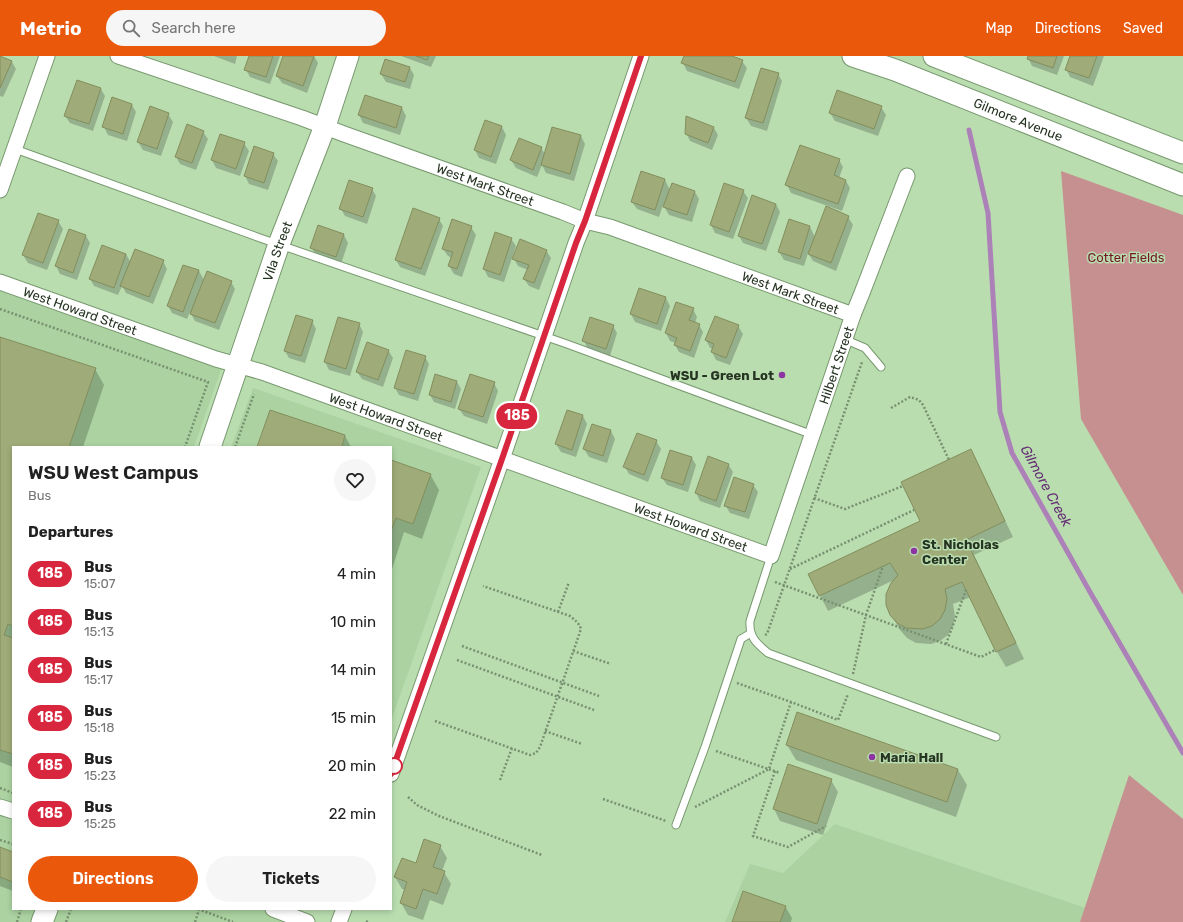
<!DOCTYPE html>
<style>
:root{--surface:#fff;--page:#f6f6f6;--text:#222;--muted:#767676;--accent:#ea580c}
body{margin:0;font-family:Rubik,sans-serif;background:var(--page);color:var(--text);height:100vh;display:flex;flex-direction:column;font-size:15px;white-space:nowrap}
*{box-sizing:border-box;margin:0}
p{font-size:13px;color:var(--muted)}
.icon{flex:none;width:22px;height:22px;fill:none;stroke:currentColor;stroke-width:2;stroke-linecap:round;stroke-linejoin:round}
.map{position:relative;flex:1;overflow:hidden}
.side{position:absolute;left:12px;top:390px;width:380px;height:464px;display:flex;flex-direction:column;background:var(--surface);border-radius:0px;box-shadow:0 2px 6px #0003}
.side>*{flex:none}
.badge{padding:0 8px;border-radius:13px;font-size:14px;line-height:26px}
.map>.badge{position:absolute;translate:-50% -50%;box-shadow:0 0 0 2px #fff}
h2{padding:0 16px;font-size:15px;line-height:36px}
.round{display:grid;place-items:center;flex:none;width:42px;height:42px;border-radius:21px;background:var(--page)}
.summary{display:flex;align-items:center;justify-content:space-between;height:68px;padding:0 16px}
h1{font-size:19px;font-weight:600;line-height:30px}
.action{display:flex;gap:8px;margin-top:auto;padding:8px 16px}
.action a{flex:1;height:46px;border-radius:24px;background:var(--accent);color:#fff;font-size:16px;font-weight:600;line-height:46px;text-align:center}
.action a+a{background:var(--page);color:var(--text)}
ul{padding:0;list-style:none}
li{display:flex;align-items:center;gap:12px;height:48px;padding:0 16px}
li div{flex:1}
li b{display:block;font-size:15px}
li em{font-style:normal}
li .badge{min-width:44px;font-weight:700;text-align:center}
header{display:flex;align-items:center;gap:24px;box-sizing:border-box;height:56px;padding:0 20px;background:var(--accent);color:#fff}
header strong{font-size:19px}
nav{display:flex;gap:22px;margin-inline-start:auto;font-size:14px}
.search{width:280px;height:36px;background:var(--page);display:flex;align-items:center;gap:10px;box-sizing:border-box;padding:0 14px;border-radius:22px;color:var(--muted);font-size:15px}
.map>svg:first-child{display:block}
.built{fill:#abd2a0}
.green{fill:#c69090}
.shadow{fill:#0003}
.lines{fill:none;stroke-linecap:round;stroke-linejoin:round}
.stream{stroke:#ac81b8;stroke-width:5}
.building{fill:#9fab78;stroke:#838e5d}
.lane-casing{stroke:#78996f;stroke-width:9}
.street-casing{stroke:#78996f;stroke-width:17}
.secondary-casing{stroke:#78996f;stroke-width:23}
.path{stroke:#779170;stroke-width:2.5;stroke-dasharray:2 2;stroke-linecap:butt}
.lane{stroke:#fff;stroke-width:7}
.street{stroke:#fff;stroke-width:15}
.secondary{stroke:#fff;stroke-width:21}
.line-casing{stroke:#fff;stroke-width:9}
.line{stroke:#d7263d;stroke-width:6}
.poi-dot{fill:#8c35a2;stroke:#baddb0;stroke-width:1.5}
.stop-dot{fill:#fff;stroke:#d7263d;stroke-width:2}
.labels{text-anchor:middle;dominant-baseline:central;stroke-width:3;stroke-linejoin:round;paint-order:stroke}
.street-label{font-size:13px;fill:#263422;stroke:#baddb0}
.park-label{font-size:13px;fill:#721723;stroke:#baddb0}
.poi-label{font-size:13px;font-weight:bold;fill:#263422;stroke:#baddb0;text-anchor:start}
.water-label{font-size:14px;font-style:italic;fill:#652f74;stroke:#baddb0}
</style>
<header>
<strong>Metrio</strong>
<div class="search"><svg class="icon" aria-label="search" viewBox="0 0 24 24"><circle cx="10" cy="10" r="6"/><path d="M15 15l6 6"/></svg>Search here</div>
<nav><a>Map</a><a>Directions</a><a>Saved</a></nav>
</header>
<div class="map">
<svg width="1183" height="866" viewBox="0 0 1183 866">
<rect width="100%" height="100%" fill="#baddb0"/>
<path class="built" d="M0 234 222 311 194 391H13V853H260L297 866H0Z
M253 332 481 411 391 665V391H231Z
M835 768 1086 852 1080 866H725L750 808 783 817Z"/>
<path class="green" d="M1061 115 1183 159V539L1081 363Z
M1129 719 1183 763V866H1080Z"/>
<path class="shadow" d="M214 0H237L235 8Z
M250 0H280L270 28 250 21 246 14Z
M285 0H314L318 7 307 37 282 27 277 20Z
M401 0H436L431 11Z
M685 0H729L742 5 747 12 739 33 687 15 683 7Z
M1029 0H1064L1057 19 1032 10 1028 2Z
M1071 0H1104L1093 30 1070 21 1066 13Z
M0 1 12 6 16 13 3 41 0 40Z
M410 12 414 19 410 33 386 26 381 18Z
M778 18 782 25 767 75 751 70 746 62Z
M101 33 105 40 93 75 70 67 65 60Z
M132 49 136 56 127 85 108 79 104 71Z
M881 51 886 59 878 80 835 65 830 57Z
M402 52 406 60 400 79 363 67 359 59Z
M168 58 173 66 161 100 143 94 138 86Z
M502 71 506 79 496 108 479 102 475 94Z
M553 72 581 80 585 88 574 125 546 117 542 109 537 121 516 112 511 104 541 92 545 98Z
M714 72 718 79 712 94 690 85 686 77Z
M203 76 208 83 196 114 180 108 176 101Z
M244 87 249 95 240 120 216 112 212 104Z
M273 98 278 105 268 134 249 128 245 120Z
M839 104 843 111 839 122 846 125 850 132 842 155 791 137 787 129Z
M665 124 670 134 695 136 699 143 692 166 669 159 663 149 659 161 637 153 632 146Z
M372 133 376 140 367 168 345 160 341 153Z
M743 135 748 142 733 183 715 177 711 169Z
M776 148 780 156 766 195 743 187 739 180Z
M848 161 853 169 836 215 813 205 808 197 804 210 784 204 779 196 789 164 810 171 815 181Z
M439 163 443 170 425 220 400 211 396 204Z
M58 165 63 173 47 214 28 207 23 199Z
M319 170 344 179 348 187 341 208 316 199 311 191Z
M471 171 476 179 462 221 454 218 449 210 452 202 448 200 443 193Z
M69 174 86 180 90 187 77 224 60 218 56 210Z
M511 183 516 190 504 226 488 221 484 213Z
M546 194 551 202 539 234 529 230 524 223 528 214 518 210 514 203Z
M126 198 131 207 163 205 167 213 153 248 126 237 122 230 118 239 94 230 90 223Z
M183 210 199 215 204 224 231 226 235 233 219 274 195 265 190 256 187 263 172 257 168 250Z
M640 233 666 242 670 250 661 275 635 266 631 258Z
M677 247 693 253 697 261 695 267 699 269 703 276 694 302 679 296 675 289 676 287 670 285 666 277Z
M312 265 316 273 305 307 289 302 285 295Z
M359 268 363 276 350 320 329 314 325 306Z
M613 270 617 277 610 300 588 293 584 285Z
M738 270 743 278 730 309 716 304 712 296 713 293 710 292 706 284Z
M0 282 95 313 104 329 83 391H13V711L0 706Z
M388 294 393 302 383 331 362 323 357 316Z
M425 301 429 308 418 345 399 339 395 332Z
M457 326 461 333 455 353 434 346 430 339Z
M494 327 498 335 487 368 464 360 459 353Z
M270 355 345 380 351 391H258Z
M583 360 587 368 576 401 561 396 556 388Z
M592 369 611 375 615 383 607 407 589 401 584 393Z
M656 385 661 393 648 426 629 418 625 411Z
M970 394 979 410 1013 481 974 499 1024 603 1006 611 997 596 971 541 953 548 955 560 953 570 948 579 940 585 931 588 916 587 907 582 900 574 891 558 887 539 892 525 828 555 820 539 921 465Z
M692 402 696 409 688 436 667 429 662 422Z
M391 405 430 418 439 434 422 483 404 476 392 513H391Z
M728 408 733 416 720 452 700 445 696 437Z
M753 429 758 436 749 463 730 457 725 449Z
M787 689 958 714 967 729 956 761 796 704Z
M831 724 838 736 823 779 780 765 774 753Z
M440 790 447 802 442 815 444 816 451 828 443 849 430 844 423 864 408 859 401 847 406 834 402 833 395 821 417 808Z
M0 792 13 797V835L0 830Z
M785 850 792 862 791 866H733Z"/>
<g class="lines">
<path class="stream" d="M969 74 988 157 1000 356 1012 397 1090 536 1183 697"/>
</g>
<path class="building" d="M0 0 12 5 0 32Z
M249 0H273L266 21 244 14Z
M283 0H314L303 30 276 20Z
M416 0H429L427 4Z
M684 0H732L743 4 735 26 681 7Z
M1028 0H1057L1053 12 1027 3Z
M1070 0H1097L1089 22 1065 14Z
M385 3 410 11 405 26 380 18Z
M761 12 779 17 763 67 745 62Z
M77 24 101 32 89 68 64 60Z
M837 34 882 50 874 73 829 57Z
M365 39 402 51 396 72 358 59Z
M112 41 132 48 123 78 102 71Z
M150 50 169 57 157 93 137 86Z
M686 60 714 71 708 87 685 78Z
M485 64 502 70 491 101 474 94Z
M187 68 204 75 192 107 175 101Z
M552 71 581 79 570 118 541 109Z
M220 78 245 86 236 113 211 104Z
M519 82 542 91 533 114 510 104Z
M800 89 840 103 834 119 846 124 838 148 785 129Z
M254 90 274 97 264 127 244 120Z
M641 115 665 123 655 154 631 146Z
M349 124 373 132 363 161 339 153Z
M672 127 695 135 687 159 663 151Z
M724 127 744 134 729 176 710 169Z
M752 139 776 148 762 188 738 180Z
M826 150 849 160 831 207 808 198Z
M413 152 440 162 421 213 395 204Z
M38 157 59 164 43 207 22 199Z
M452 163 472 170 457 213 448 210 453 196 442 193Z
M789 163 810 170 800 203 778 196Z
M318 169 344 178 336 201 310 192Z
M69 173 86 179 73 217 55 210Z
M495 176 512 182 500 219 483 213Z
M520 183 547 194 534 227 523 223 529 209 512 203Z
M102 189 126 198 114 232 89 223Z
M135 193 164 204 149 241 120 230Z
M183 209 199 214 183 256 167 250Z
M207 215 232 225 215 267 190 258Z
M639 232 666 241 657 268 630 258Z
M676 246 694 252 689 264 700 268 690 295 674 289 677 282 665 277Z
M296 259 313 264 301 300 284 295Z
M715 260 739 269 726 302 711 296 714 288 705 284Z
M338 261 360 267 346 313 324 306Z
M590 261 614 269 606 293 582 285Z
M0 281 96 312 69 391H13V570L8 568 4 579 13 582V698L0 694Z
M367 286 389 294 378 324 356 316Z
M406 294 426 300 414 338 394 332Z
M435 318 457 325 451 346 429 339Z
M470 318 495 326 483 361 458 353Z
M270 354 345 379 342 391H257Z
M567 354 583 359 572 394 555 388Z
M592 368 611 374 603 400 583 393Z
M637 377 657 384 644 419 623 411Z
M971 393 1005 465 966 484 1016 587 996 596 962 526 945 533 947 543 945 554 940 563 932 570 922 573 906 572 897 567 890 559 886 549V538L891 527 898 519 890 507 819 540 808 518 920 465 901 426Z
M670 394 692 401 683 429 661 422Z
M708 400 729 408 716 445 695 437Z
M391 404 431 418 413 468 396 462 391 475Z
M734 421 754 428 745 456 724 450Z
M797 656 958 713 947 746 786 689Z
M788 708 832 723 817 768 773 753Z
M424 783 441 789 433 811 445 815 437 838 423 833 416 853 400 847 407 826 394 821 402 802 416 807Z
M0 791 13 796V826L0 821Z
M743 835 786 850 780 866H732Z"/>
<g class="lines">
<defs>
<path id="lane" d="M15 93 260 182 567 288 813 379
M844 283 865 292 881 311
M771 500 750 565C749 581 756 587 768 597L996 681
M676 769 705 691 741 583 751 577"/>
<g id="street">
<path id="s1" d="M118 0 302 62 344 78 563 156 585 165 610 171 853 259"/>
<path d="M0 134 47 0"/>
<path id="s2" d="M0 226 216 303 262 316 771 500 853 259 862 237 907 120"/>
<path d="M391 718 502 403 576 187 585 165 641 0"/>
<path d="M0 751 13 755"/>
<path d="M273 853 307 866"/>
<path d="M339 866 344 853"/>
</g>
<g id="secondary">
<path id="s3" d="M853 0 895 14 1183 129"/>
<path d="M934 0 1183 97"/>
<path id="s4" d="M210 391 279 188 325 70 348 0"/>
<path d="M42 866 47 853"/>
</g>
</defs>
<use href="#lane" class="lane-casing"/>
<use href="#street" class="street-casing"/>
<use href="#secondary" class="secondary-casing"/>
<path class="path" d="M0 253 208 326 185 391
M891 352 910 341 919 344 923 349 949 404
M235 391 254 338
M814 442 845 453 903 430
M790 513 914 454
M775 526 981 601 995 594
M558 556 569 526
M765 579 767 578 862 306
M946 588 966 534
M462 590 599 640
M573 595 611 608
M457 604 594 654
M853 618 866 559 883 510
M737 627 791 646 838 664 848 638
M435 665 530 699 536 697 540 691 581 573C579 567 575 564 570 560L483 530
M545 675 582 688
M716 695 780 717
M775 715 753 780 788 791 826 770
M500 724 512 692
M0 732 13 737
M408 741 417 749 439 760 542 799
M603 743 666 765
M695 751 769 713 791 646
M0 784 13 788
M198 853 233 866
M366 865 368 866
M17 866 21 853
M66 866 71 853
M195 866 199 854"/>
<use href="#lane" class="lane"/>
<use href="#street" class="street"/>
<use href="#secondary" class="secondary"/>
</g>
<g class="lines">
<defs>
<path id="line" d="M391 718 502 403 576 187 585 165 641 0"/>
</defs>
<use href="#line" class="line-casing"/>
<use href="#line" class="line"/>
</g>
<g class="poi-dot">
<circle cx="782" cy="319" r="4"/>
<circle cx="914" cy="495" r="4"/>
<circle cx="872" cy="701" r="4"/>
</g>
<circle class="stop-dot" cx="394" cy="710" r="8"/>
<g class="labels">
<g class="street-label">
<text stroke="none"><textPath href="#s3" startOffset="177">Gilmore Avenue</textPath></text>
<text stroke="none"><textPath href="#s1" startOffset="389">West Mark Street</textPath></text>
<text stroke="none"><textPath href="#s4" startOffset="207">Vila Street</textPath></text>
<text stroke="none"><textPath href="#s1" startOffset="713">West Mark Street</textPath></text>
<text stroke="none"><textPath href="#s2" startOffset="85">West Howard Street</textPath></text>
<text stroke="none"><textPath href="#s2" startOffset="1020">Hilbert Street</textPath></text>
<text stroke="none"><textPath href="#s2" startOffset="409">West Howard Street</textPath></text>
<text stroke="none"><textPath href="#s2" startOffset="733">West Howard Street</textPath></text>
</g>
<g class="park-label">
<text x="1126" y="201">Cotter Fields</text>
</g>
<g class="poi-label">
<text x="774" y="319" text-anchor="end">WSU - Green Lot</text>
<text x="922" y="488">St. Nicholas<tspan x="922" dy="15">Center</tspan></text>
<text x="880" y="701">Maria Hall</text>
</g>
<g class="water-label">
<text transform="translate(1046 430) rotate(61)">Gilmore Creek</text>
</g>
</g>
</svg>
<b class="badge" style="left:517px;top:360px;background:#d7263d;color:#fff">185</b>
<section class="side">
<div class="summary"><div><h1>WSU West Campus</h1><p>Bus</p></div><a class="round"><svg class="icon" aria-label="heart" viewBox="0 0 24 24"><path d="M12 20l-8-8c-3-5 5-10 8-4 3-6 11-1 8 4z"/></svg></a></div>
<h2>Departures</h2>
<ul>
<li><span class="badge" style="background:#d7263d;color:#fff">185</span><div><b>Bus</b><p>15:07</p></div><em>4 min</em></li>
<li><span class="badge" style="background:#d7263d;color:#fff">185</span><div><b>Bus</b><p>15:13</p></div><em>10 min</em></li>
<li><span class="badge" style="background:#d7263d;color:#fff">185</span><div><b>Bus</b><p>15:17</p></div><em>14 min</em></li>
<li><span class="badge" style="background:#d7263d;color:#fff">185</span><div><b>Bus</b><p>15:18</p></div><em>15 min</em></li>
<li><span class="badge" style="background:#d7263d;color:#fff">185</span><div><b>Bus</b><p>15:23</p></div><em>20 min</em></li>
<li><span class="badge" style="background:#d7263d;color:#fff">185</span><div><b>Bus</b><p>15:25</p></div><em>22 min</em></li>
</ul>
<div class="action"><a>Directions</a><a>Tickets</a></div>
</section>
</div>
